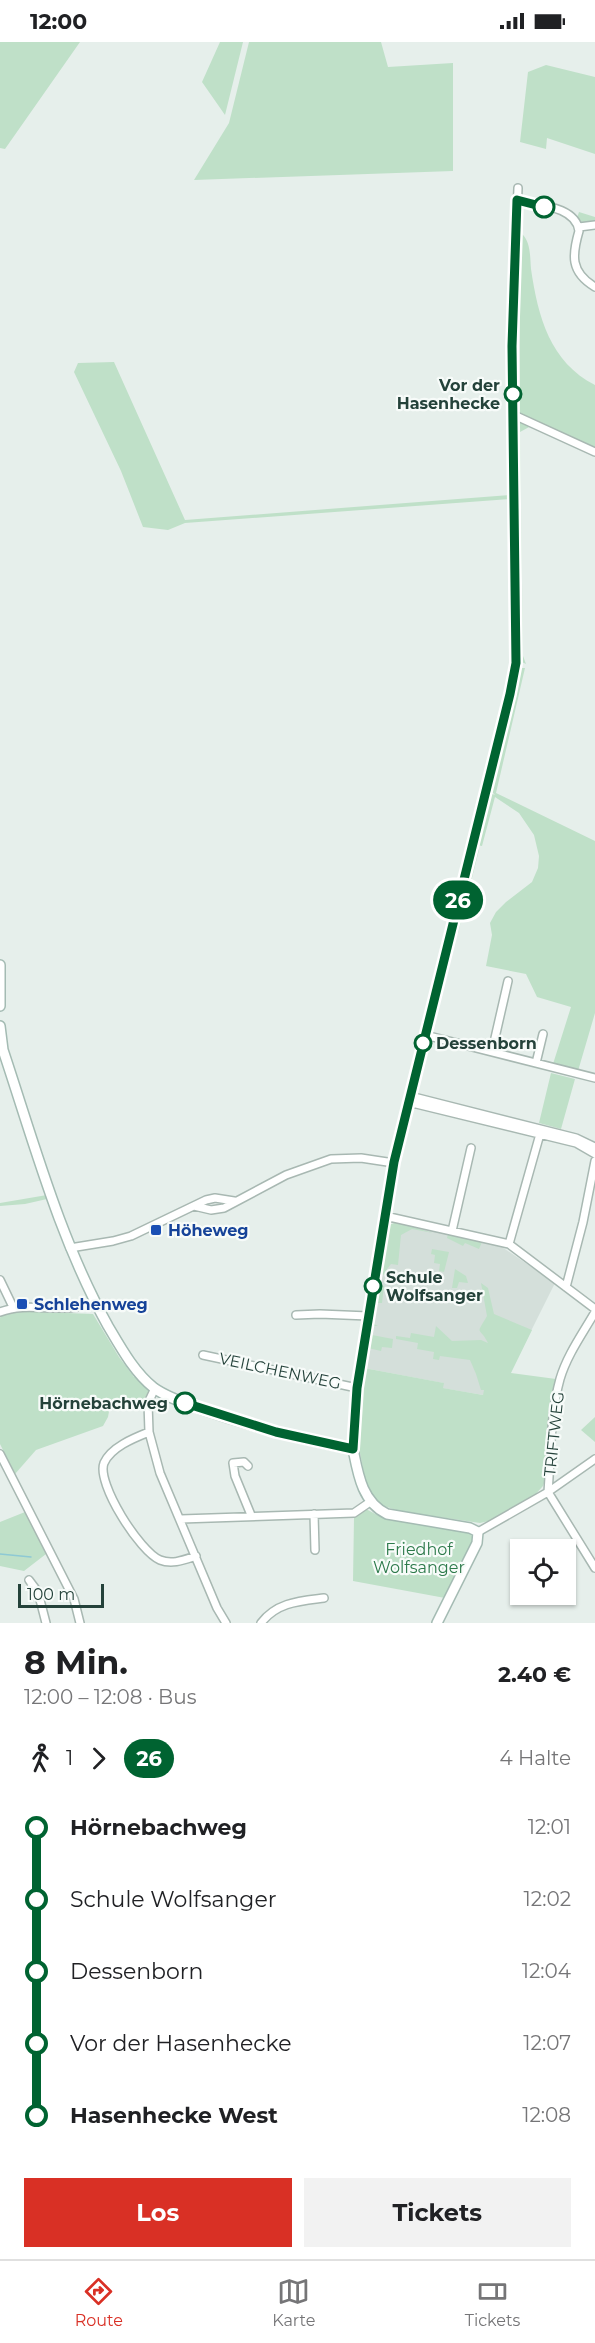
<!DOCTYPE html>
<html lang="de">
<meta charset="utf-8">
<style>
:root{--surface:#fff;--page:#f2f2f2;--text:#202124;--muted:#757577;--line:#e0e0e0;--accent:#d93025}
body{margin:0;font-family:Montserrat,sans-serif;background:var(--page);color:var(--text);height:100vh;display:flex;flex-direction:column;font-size:22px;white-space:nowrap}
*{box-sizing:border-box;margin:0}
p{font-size:20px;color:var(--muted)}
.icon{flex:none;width:33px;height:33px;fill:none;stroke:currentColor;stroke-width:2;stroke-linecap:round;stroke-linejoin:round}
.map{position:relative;height:1581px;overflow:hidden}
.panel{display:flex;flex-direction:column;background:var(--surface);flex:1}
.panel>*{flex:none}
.badge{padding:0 12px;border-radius:20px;font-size:21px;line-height:39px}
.controls{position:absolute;left:510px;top:1497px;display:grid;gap:12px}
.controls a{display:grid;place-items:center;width:66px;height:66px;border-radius:0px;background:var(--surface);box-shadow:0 2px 4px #0004;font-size:30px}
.scale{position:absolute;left:18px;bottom:15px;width:86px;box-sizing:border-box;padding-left:6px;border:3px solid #24423a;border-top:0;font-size:16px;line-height:21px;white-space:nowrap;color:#24423a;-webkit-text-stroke:4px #f7fbf9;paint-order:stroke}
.map>.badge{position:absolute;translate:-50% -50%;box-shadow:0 0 0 3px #fff}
.legs{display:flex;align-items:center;gap:9px;height:66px;padding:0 24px;font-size:20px}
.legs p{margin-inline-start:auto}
.summary{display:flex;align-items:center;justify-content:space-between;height:102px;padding:0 24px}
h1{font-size:33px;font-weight:700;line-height:45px}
.button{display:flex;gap:12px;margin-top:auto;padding:12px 24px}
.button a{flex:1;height:69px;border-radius:0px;background:var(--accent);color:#fff;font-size:24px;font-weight:700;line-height:69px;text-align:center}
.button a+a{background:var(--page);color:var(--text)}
ul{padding:0 24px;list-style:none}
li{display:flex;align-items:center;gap:21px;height:72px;font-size:22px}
li i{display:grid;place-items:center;width:9px;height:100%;margin:0 8px;background:currentColor}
li i::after{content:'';width:15px;height:15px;margin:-8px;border:4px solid;border-radius:50%;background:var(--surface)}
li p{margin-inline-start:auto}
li:first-child i{background:linear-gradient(#0000 50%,currentColor 0)}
li:last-child i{background:linear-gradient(currentColor 50%,#0000 0)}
.status{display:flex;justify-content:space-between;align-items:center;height:42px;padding:0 30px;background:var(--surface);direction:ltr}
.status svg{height:16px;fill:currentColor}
.dock{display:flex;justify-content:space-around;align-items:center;height:84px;border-top:2px solid var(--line);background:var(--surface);font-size:16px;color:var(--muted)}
.dock a{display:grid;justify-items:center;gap:3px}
.dock .current{color:var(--accent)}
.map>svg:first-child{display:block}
.built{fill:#d4dfda}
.green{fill:#bfe0c8}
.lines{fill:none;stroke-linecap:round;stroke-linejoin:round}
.stream{stroke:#8ec9d4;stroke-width:1.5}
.street-casing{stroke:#a8b8b2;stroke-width:10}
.secondary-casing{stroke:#a4bbb3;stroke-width:12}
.street{stroke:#fff;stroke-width:7}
.secondary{stroke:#fff;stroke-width:9}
.line-1-casing{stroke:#fff;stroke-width:14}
.line-1{stroke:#006331;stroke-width:9}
.stop-1-dot{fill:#fff;stroke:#006331;stroke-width:3}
.transit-dot{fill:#1a4fb4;stroke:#f7fbf9;stroke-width:2}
.labels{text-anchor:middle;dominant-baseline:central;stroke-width:4.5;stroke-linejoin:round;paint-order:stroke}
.stop-label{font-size:16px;font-weight:bold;fill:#24423a;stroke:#f7fbf9;text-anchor:end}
.transit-label{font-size:16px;font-weight:bold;fill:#164399;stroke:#f7fbf9;text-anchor:start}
.street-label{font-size:16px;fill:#24423a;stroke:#f7fbf9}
.park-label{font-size:16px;fill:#2d7a4b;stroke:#f7fbf9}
</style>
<div class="status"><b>12:00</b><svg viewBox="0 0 49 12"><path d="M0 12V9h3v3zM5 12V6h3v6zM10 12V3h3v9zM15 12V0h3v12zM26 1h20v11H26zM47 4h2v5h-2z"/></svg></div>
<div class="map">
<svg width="595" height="1581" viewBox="0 0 595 1581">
<rect width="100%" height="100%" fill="#e6efeb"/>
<path class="built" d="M397 1180 502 1205 555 1241 514 1323 483 1353 442 1346 443 1341 364 1326 389 1183Z"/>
<path class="green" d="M0 0H80L5 107 0 106Z
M220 0H243L225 73 202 40Z
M249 0H381L388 25 453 21V129L194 138 229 81Z
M546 23 595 35V112L547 96 546 107 520 100 528 30Z
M579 170 595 175V180C587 181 583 182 577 176Z
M522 192C531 200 530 216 531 227 538 275 550 320 595 343V407L520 371V193Z
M114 320 185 478 510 453V457L185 481 168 488 143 485 121 429 74 330 78 321Z
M523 380 531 384 520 390 523 614 526 622 520 619 518 384V381Z
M520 626H525L496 751 595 799V971L578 1029 553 1022 571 965 537 955 526 932 486 924 492 893 490 881 496 870 506 860 532 840 538 826 539 814 534 793 519 771 495 755 482 804 477 803 490 751 495 753 491 749Z
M476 805 479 808 458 891 454 890Z
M551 1031 575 1037 561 1087 539 1081Z
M47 1153V1157L25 1162 0 1164V1161Z
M397 1180 433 1191 412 1187 401 1193 398 1223 391 1222 387 1227 386 1233 381 1232 389 1183Z
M448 1192 482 1200 479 1207 465 1201 463 1204 447 1196Z
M432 1207 449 1210 444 1230 439 1229 440 1222 434 1221 435 1213 431 1212Z
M455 1227 466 1234 468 1241 459 1240 457 1246H452Z
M481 1241 488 1246 494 1272 532 1288 511 1331 556 1337 546 1436 543 1444 533 1455 493 1478 480 1481 399 1469 378 1462 367 1446 358 1401V1376L364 1326 444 1341 443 1346 483 1353 484 1348H481L476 1332 470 1318 440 1314 439 1318 433 1317 434 1310 417 1307 418 1301 396 1297V1294L410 1296 411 1291 434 1295 436 1284 452 1299 481 1298 488 1301C479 1283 475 1295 487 1274Z
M379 1243 384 1244 382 1261H377L374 1282 378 1284H372Z
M14 1269 93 1272 119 1315 134 1335 137 1333 149 1347 146 1362 110 1364 108 1375 103 1384 36 1408 15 1432 0 1402V1276L1 1273Z
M371 1289 372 1293 393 1297 392 1306 382 1305 381 1309 368 1306Z
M595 1375V1400L581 1388Z
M366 1467 381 1475 470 1491 473 1496V1502L445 1556 353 1539 354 1476Z
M25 1470 46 1512 24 1529 0 1524V1480Z"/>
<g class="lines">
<path class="stream" d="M0 1512 31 1515"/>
<defs>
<path id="street" d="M517 158C537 163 576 164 579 189 572 213 570 230 595 245
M579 185 595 183
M514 373 595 410
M425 993 595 1036
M492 1009 508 939
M536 1021 543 992
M410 1054 576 1096 595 1105
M408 1060 576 1101 595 1112
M194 1164 211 1168 224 1166 286 1133 331 1117 361 1116 394 1121
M385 1174 509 1202 595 1267
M452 1189 471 1106
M509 1202 540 1092
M70 1206 113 1199 131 1194 206 1158 215 1156 234 1159
M0 1238 13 1265
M566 1245 583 1180 595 1119
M0 1270C30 1258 65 1274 95 1260
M296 1273 320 1272 368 1274
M203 1313 357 1346
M155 1346 148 1361 149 1390 160 1431 217 1566 226 1581
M149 1390C134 1396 111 1405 104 1421 96 1441 140 1510 160 1518 172 1523 184 1518 196 1514
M353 1407 357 1346 394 1121 510 652 516 621 512 304 518 146
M0 1412 74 1557 80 1581
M248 1424 244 1420 233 1421 235 1434 251 1473
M548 1450C551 1413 550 1373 560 1337 567 1313 583 1291 595 1270
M548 1450 595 1526
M314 1472 315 1508
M181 1477 354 1471 370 1460
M478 1490 548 1450 595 1417
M29 1538 38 1550 46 1581
M261 1581C277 1560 300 1559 324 1556"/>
<path id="secondary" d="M0 923V964
M0 984 3 1008C34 1101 60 1198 108 1284 121 1306 134 1330 154 1346 168 1356 187 1362 204 1368 253 1385 302 1397 353 1407 358 1432 362 1460 387 1472L470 1486 478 1490 477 1501 437 1581"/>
</defs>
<use href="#street" class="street-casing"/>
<use href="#secondary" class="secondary-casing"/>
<use href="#street" class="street"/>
<use href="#secondary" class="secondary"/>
</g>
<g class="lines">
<defs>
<path id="line-1" d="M185 1361 276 1390 353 1407 357 1346 394 1120 510 652 516 621 512 304 517 158 544 165"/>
</defs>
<use href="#line-1" class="line-1-casing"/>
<use href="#line-1" class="line-1"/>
</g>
<g class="stop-1-dot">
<circle cx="544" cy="165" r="10"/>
<circle cx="513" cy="352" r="8"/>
<circle cx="423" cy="1001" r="8"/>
<circle cx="373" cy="1244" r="8"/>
<circle cx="185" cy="1361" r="10"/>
</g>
<g class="transit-dot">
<rect x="150" y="1182" width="12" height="12" rx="3"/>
<rect x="16" y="1256" width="12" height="12" rx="3"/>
</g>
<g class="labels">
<g class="stop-label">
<text x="500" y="343">Vor der<tspan x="500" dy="18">Hasenhecke</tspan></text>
<text x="436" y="1001" text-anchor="start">Dessenborn</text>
<text x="386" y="1235" text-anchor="start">Schule<tspan x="386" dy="18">Wolfsanger</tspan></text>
<text x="168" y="1361">Hörnebachweg</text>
</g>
<g class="transit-label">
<text x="168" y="1188">Höheweg</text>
<text x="34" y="1262">Schlehenweg</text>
</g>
<g class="street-label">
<text transform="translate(280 1329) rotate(12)">VEILCHENWEG</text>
<text transform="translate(554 1392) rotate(-84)">TRIFTWEG</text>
</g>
<g class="park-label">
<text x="419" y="1507">Friedhof<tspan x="419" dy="18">Wolfsanger</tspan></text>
</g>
</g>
</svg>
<div class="controls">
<a><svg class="icon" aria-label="locate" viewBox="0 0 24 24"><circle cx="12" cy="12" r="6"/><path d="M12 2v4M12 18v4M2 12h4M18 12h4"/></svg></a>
</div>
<div class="scale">100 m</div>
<b class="badge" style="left:458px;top:858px;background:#006331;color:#fff">26</b>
</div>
<section class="panel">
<div class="summary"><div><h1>8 Min.</h1><p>12:00 – 12:08 · Bus</p></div><b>2.40 €</b></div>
<div class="legs"><svg class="icon" aria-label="walk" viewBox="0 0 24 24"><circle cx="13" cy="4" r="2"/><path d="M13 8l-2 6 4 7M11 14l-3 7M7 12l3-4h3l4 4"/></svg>1<svg class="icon" aria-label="forward" viewBox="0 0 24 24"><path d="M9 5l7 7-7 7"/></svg><b class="badge" style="background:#006331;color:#fff">26</b><p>4 Halte</p></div>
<ul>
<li><i style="color:#006331"></i><b>Hörnebachweg</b><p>12:01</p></li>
<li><i style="color:#006331"></i><span>Schule Wolfsanger</span><p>12:02</p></li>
<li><i style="color:#006331"></i><span>Dessenborn</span><p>12:04</p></li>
<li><i style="color:#006331"></i><span>Vor der Hasenhecke</span><p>12:07</p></li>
<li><i style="color:#006331"></i><b>Hasenhecke West</b><p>12:08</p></li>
</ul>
<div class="button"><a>Los</a><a>Tickets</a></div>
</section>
<nav class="dock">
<a class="current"><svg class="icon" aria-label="directions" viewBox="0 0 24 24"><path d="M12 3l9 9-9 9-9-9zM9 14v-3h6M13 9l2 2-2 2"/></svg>Route</a>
<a><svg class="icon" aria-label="map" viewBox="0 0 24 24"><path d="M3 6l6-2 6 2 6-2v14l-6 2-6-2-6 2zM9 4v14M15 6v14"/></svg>Karte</a>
<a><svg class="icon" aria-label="tickets" viewBox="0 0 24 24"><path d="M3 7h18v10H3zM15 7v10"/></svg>Tickets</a>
</nav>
